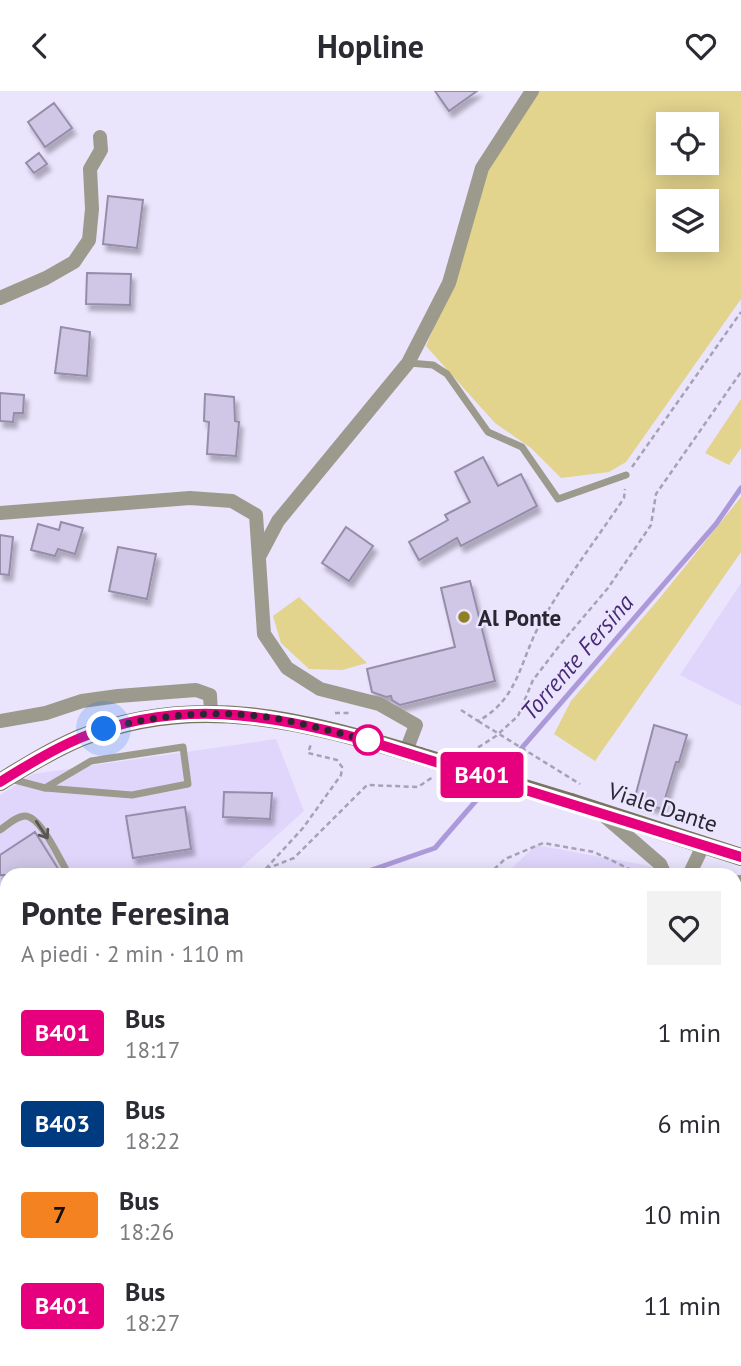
<!DOCTYPE html>
<html lang="it">
<meta charset="utf-8">
<style>
:root{--surface:#fff;--page:#f2f2f3;--text:#2b2b33;--muted:#7c7c81}
body{margin:0;font-family:"PT Sans",sans-serif;background:var(--page);color:var(--text);height:100vh;display:flex;flex-direction:column;font-size:26px;white-space:nowrap}
*{box-sizing:border-box;margin:0}
p{font-size:23px;color:var(--muted)}
.icon{flex:none;width:38px;height:38px;fill:none;stroke:currentColor;stroke-width:2;stroke-linecap:round;stroke-linejoin:round}
.map{position:relative;flex:1;overflow:hidden}
.sheet{position:absolute;left:0px;top:777px;width:742px;height:499px;display:flex;flex-direction:column;background:var(--surface);border-radius:21px 21px 0 0;box-shadow:0 4px 18px #0003}
.sheet>*{flex:none}
.badge{padding:0 14px;border-radius:5px;font-size:24px;line-height:46px}
.fabs{position:absolute;left:656px;top:21px;display:grid;gap:14px}
.fabs a{display:grid;place-items:center;width:63px;height:63px;border-radius:0px;background:var(--surface);box-shadow:0 4px 18px #0003;font-size:35px}
.you{position:absolute;width:35px;height:35px;margin:-18px;border:5px solid #fff;border-radius:50%;background:#1a73e8;box-shadow:0 0 0 10px #1a73e833}
.map>.badge{position:absolute;translate:-50% -50%;box-shadow:0 0 0 4px #fff}
.round{display:grid;place-items:center;flex:none;width:74px;height:74px;border-radius:0px;background:var(--page)}
.summary{display:flex;align-items:center;justify-content:space-between;height:119px;padding:0 21px}
h1{font-size:33px;font-weight:600;line-height:52px}
ul{padding:0;list-style:none}
li{display:flex;align-items:center;gap:21px;height:91px;padding:0 21px}
li div{flex:1}
li b{display:block;font-size:26px}
li em{font-style:normal}
li .badge{min-width:77px;font-weight:700;text-align:center}
header{display:flex;justify-content:space-between;align-items:center;height:91px;padding:0 21px;background:var(--surface);font-size:32px;font-weight:600}
.map>svg:first-child{display:block}
.built{fill:#e0d6fc}
.green{fill:#e2d38d;fill-rule:evenodd}
.lines{fill:none;stroke-linecap:round;stroke-linejoin:round}
.stream{stroke:#ac99da;stroke-width:5}
.building{fill:#cfc7e5;stroke:#958daa;stroke-width:2;filter:url(#shadow)}
.path{stroke:#a6a1b5;stroke-width:2.5;stroke-dasharray:5 3.5;stroke-linecap:butt}
.lane{stroke:#9c9a8c;stroke-width:7}
.street{stroke:#9c9a8c;stroke-width:14}
.secondary{stroke:#787461;stroke-width:18}
.highway{stroke:#484328;stroke-width:21}
.rail-casing{stroke:#878294;stroke-width:8}
.rail{stroke:#eae4fd;stroke-width:5;stroke-dasharray:16;stroke-linecap:butt}
.path-bridge{stroke:#a6a1b5;stroke-width:2.5;stroke-dasharray:5 3.5;stroke-linecap:butt}
.secondary-bridge{stroke:#787461;stroke-width:18}
.oneway{stroke:#585556}
.line-casing{stroke:#fff;stroke-width:16}
.line{stroke:#e6007e;stroke-width:10}
.walk{stroke:#2a2732;stroke-width:7;stroke-dasharray:0 12.6}
.poi-dot{fill:#917f26;stroke:#eae4fd;stroke-width:2.5}
.stop-dot{fill:#fff;stroke:#e6007e;stroke-width:3.5}
.labels{text-anchor:middle;dominant-baseline:central;stroke-width:5;stroke-linejoin:round;paint-order:stroke}
.poi-label{font-size:23px;font-weight:bold;fill:#2a2732;stroke:#eae4fd;text-anchor:start}
.street-label{font-size:23px;fill:#2a2732;stroke:#eae4fd}
.water-label{font-size:24px;font-style:italic;fill:#482b78;stroke:#eae4fd}
</style>
<header><svg class="icon" aria-label="back" viewBox="0 0 24 24"><path d="M15 5l-7 7 7 7"/></svg>Hopline<svg class="icon" aria-label="heart" viewBox="0 0 24 24"><path d="M12 20l-8-8c-3-5 5-10 8-4 3-6 11-1 8 4z"/></svg></header>
<div class="map">
<svg width="741" height="1275" viewBox="0 0 741 1275">
<defs>
<filter id="shadow"><feDropShadow dx="3.5" dy="6" stdDeviation="2" flood-color="#0004"/></filter>
</defs>
<rect width="100%" height="100%" fill="#eae4fd"/>
<path class="built" d="M741 492V615L680 584Z
M276 648 304 720 233 784H7V988L0 994V704L33 683Z
M536 754 698 784H505Z
M735 791 741 792V1081L735 1084Z
M341 1269H565L559 1275H340Z"/>
<path class="green" d="M538 0H741V208L626 371 609 381 561 387 531 357 495 332 426 255 461 171 486 79ZM668 33H707V72H668ZM668 110H707V149H668Z
M741 308V357L729 374 705 362Z
M741 406V461L595 670 554 643 571 610 659 508Z
M299 506 367 572 342 579 309 578 281 552 273 525Z"/>
<g class="lines">
<path class="stream" d="M357 784 435 757 716 433 741 397
M0 1133 7 1131"/>
</g>
<path class="building" d="M435 0H477L449 20Z
M54 12 72 37 45 56 28 31Z
M39 62 47 73 34 82 26 72Z
M108 105 143 109 137 157 103 153Z
M87 182 131 183 130 214 86 213Z
M61 236 90 241 87 285 55 282Z
M0 302 24 304 23 322H14L13 331 0 330Z
M205 303 234 306 235 330 239 331 236 365 207 363 209 331 204 330Z
M483 366 498 395 521 383 537 415 461 455 457 447 419 469 409 451 448 429 445 424 470 411 455 381Z
M61 431 83 437 75 463 58 458 55 465 31 459 38 433 59 439Z
M346 436 373 455 349 490 322 472Z
M0 444 13 446 9 484 0 483Z
M118 456 156 463 147 508 109 500Z
M470 490 495 590 400 614 392 609 391 605 386 606 372 601 367 578 455 556 441 497Z
M654 634 687 644 679 671H676L662 718 634 710Z
M224 701 272 702 270 728 223 726Z
M185 716 191 758 133 767 126 725Z
M35 741 62 784H0V764Z"/>
<g class="lines">
<path class="path" d="M632 376 741 221
M461 619 478 630C519 608 520 569 540 533 565 489 596 449 624 407L625 398
M335 622H349
M471 661 496 645 518 625 533 589 559 555 608 497 651 434 656 403 741 281
M266 778 294 767 367 694 418 696 433 686
M260 784 303 737 341 684 342 676 337 669 308 662 311 653
M488 784 505 768 543 752 594 761 642 784
M0 1017 7 1010
M0 1238 4 1235H7
M514 1269 518 1275"/>
<path class="lane" d="M409 272 433 274 447 283 488 341 522 356 558 408 626 384
M11 688 45 697 132 704 188 693 183 656 91 670 45 697
M0 739C7 734 17 725 25 725 41 725 61 771 69 784
M735 836 741 834
M0 899 7 909
M0 961 7 956
M735 1053 741 1051
M136 1275 137 1269
M449 1275 461 1269"/>
<path class="street" d="M0 207 46 187 74 171 89 149 92 118 90 78 101 59 100 46
M0 422 190 407 232 410 256 424 264 543 287 577 320 598 379 613 416 634 406 660
M260 464 278 430 408 272 449 192 482 77 532 0
M0 630 46 622 82 610 118 605 196 599 210 604 211 623
M602 723 660 773 665 784
M689 784 703 755
M735 792 741 791
M542 1275 547 1269"/>
<path class="secondary" d="M0 691C26 675 52 659 80 647 196 600 306 630 420 665
M571 711 741 766"/>
<path class="highway" d="M0 1270 38 1275"/>
<defs>
<path id="rail" d="M735 1230 741 1226
M674 1275 683 1269"/>
</defs>
<use href="#rail" class="rail-casing"/>
<use href="#rail" class="rail"/>
<path class="path-bridge" d="M478 630 580 693"/>
<path class="secondary-bridge" d="M420 665 571 711"/>
</g>
<defs><path id="oneway-shaft" d="M-6 0H5M1.5-3L5.5 0L1.5 3" fill="none" stroke-width="1.6" stroke-linecap="round" stroke-linejoin="round" transform="scale(1.75)"/></defs>
<use class="oneway" href="#oneway-shaft" transform="translate(42 739) rotate(56)"/>
<g class="lines">
<defs>
<path id="line" d="M0 691C26 675 52 659 80 647 179 607 267 623 365 649L741 766"/>
</defs>
<use href="#line" class="line-casing"/>
<use href="#line" class="line"/>
<path class="walk" d="M104 638C154 625 206 619 258 625 295 629 331 641 368 649"/>
</g>
<circle class="poi-dot" cx="464" cy="526" r="7"/>
<circle class="stop-dot" cx="368" cy="649" r="14"/>
<g class="labels">
<g class="poi-label">
<text x="478" y="526">Al Ponte</text>
</g>
<g class="street-label">
<text transform="translate(663 716) rotate(18)">Viale Dante</text>
</g>
<g class="water-label">
<text transform="translate(577 566) rotate(-49)">Torrente Fersina</text>
</g>
</g>
</svg>
<div class="fabs">
<a><svg class="icon" aria-label="locate" viewBox="0 0 24 24"><circle cx="12" cy="12" r="6"/><path d="M12 2v4M12 18v4M2 12h4M18 12h4"/></svg></a>
<a><svg class="icon" aria-label="layers" viewBox="0 0 24 24"><path d="M12 4l9 5-9 5-9-5zM3 14l9 5 9-5"/></svg></a>
</div>
<div class="you" style="left:104px;top:638px"></div>
<b class="badge" style="left:482px;top:684px;background:#e6007e;color:#fff">B401</b>
<section class="sheet">
<div class="summary"><div><h1>Ponte Feresina</h1><p>A piedi · 2 min · 110 m</p></div><a class="round"><svg class="icon" aria-label="heart" viewBox="0 0 24 24"><path d="M12 20l-8-8c-3-5 5-10 8-4 3-6 11-1 8 4z"/></svg></a></div>
<ul>
<li><span class="badge" style="background:#e6007e;color:#fff">B401</span><div><b>Bus</b><p>18:17</p></div><em>1 min</em></li>
<li><span class="badge" style="background:#003b80;color:#fff">B403</span><div><b>Bus</b><p>18:22</p></div><em>6 min</em></li>
<li><span class="badge" style="background:#f58220;color:#111">7</span><div><b>Bus</b><p>18:26</p></div><em>10 min</em></li>
<li><span class="badge" style="background:#e6007e;color:#fff">B401</span><div><b>Bus</b><p>18:27</p></div><em>11 min</em></li>
</ul>
</section>
</div>
